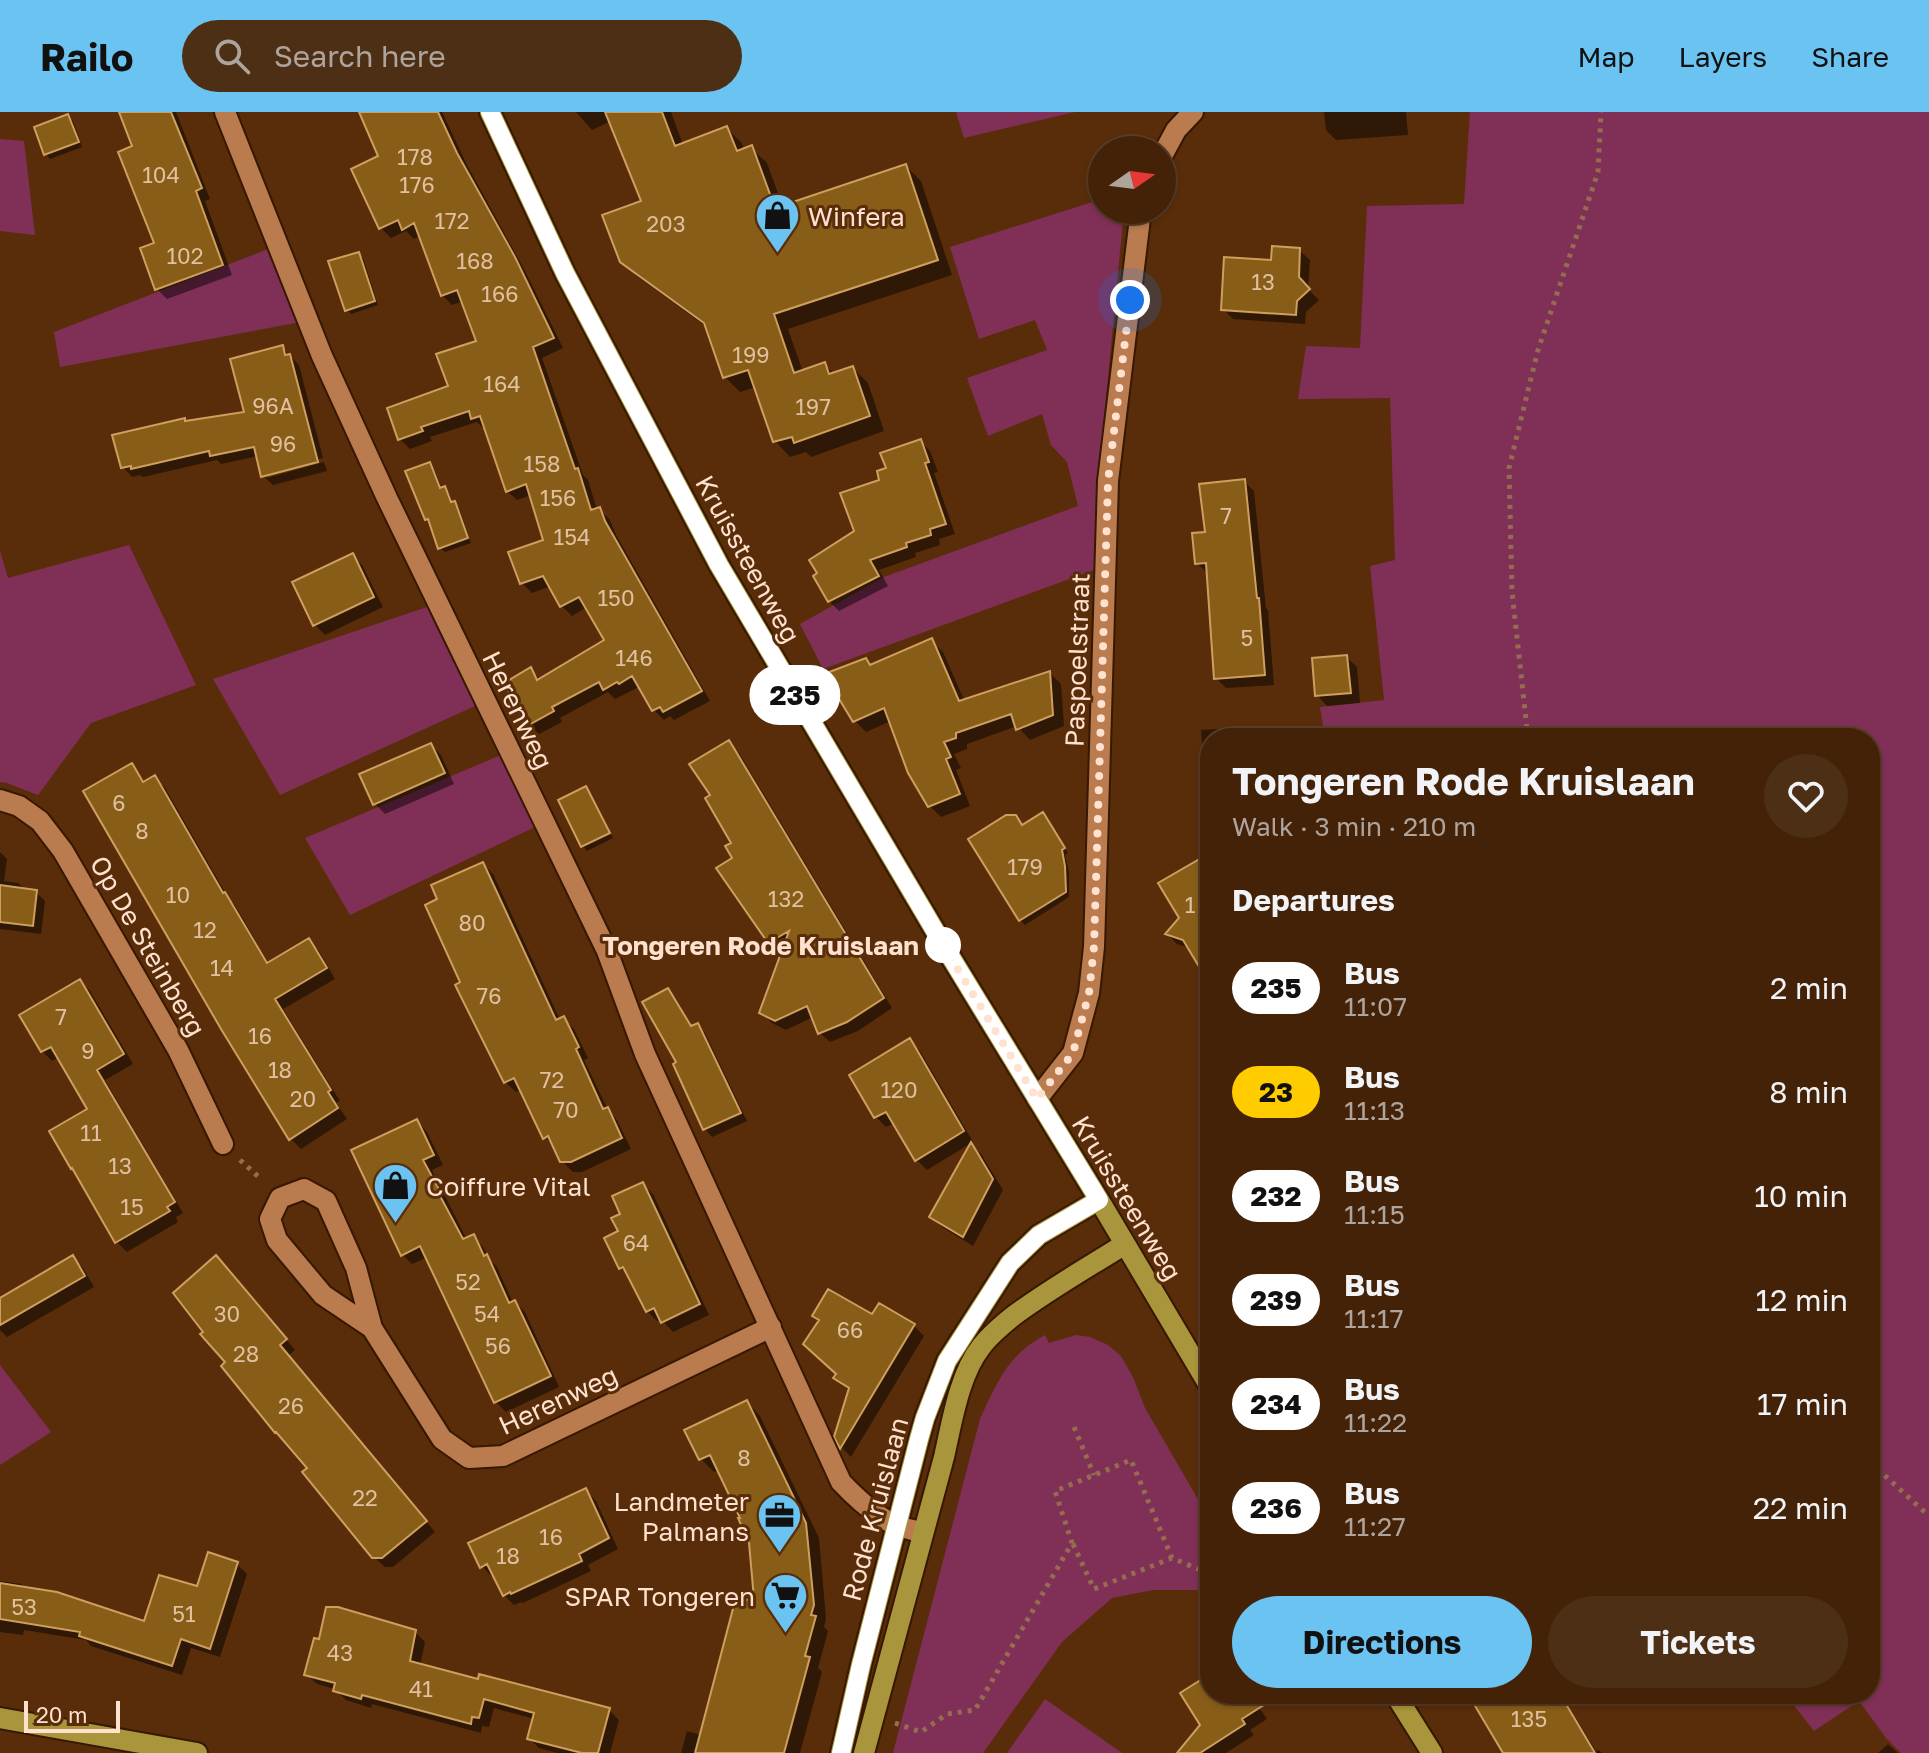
<!DOCTYPE html>
<meta charset="utf-8">
<style>
:root{--surface:#432208;--page:#4d2f16;--text:#f1f3f6;--muted:#afa49c;--line:#5b3f29;--accent:#6bc3f2}
body{margin:0;font-family:"Golos Text",sans-serif;background:var(--page);color:var(--text);height:100vh;display:flex;flex-direction:column;font-size:30px;white-space:nowrap}
*{box-sizing:border-box;margin:0}
p{font-size:26px;color:var(--muted)}
.icon{flex:none;width:44px;height:44px;fill:none;stroke:currentColor;stroke-width:2;stroke-linecap:round;stroke-linejoin:round}
.map{position:relative;flex:1;overflow:hidden}
.sheet{position:absolute;left:1200px;top:616px;width:680px;height:976px;display:flex;flex-direction:column;background:var(--surface);border-radius:32px;box-shadow:0 2px 6px #0004,0 0 0 2px var(--line)}
.sheet>*{flex:none}
.badge{padding:0 16px;border-radius:26px;font-size:28px;line-height:52px}
.needle{width:52px;rotate:76deg}
.controls{position:absolute;left:1088px;top:24px;display:grid;gap:16px}
.controls a{display:grid;place-items:center;width:88px;height:88px;border-radius:50%;background:var(--surface);box-shadow:0 2px 6px #0004,0 0 0 2px var(--line);font-size:40px}
.scale{position:absolute;left:24px;bottom:20px;width:96px;box-sizing:border-box;padding-left:8px;border:4px solid #fee1cf;border-top:0;font-size:22px;line-height:28px;white-space:nowrap;color:#fee1cf;-webkit-text-stroke:6px #592d0a;paint-order:stroke}
.you{position:absolute;width:40px;height:40px;margin:-20px;border:6px solid #fff;border-radius:50%;background:#1a73e8;box-shadow:0 0 0 12px #1a73e833}
.map>.badge{position:absolute;translate:-50% -50%;box-shadow:0 0 0 4px #fff}
h2{padding:0 32px;font-size:30px;line-height:72px}
.round{display:grid;place-items:center;flex:none;width:84px;height:84px;border-radius:42px;background:var(--page)}
.overview{display:flex;align-items:center;justify-content:space-between;height:136px;padding:0 32px}
h1{font-size:38px;font-weight:700;line-height:60px}
.primary-button{display:flex;gap:16px;margin-top:auto;padding:16px 32px}
.primary-button a{flex:1;height:92px;border-radius:48px;background:var(--accent);color:#111;font-size:32px;font-weight:700;line-height:92px;text-align:center}
.primary-button a+a{background:var(--page);color:var(--text)}
ul{padding:0;list-style:none}
li{display:flex;align-items:center;gap:24px;height:104px;padding:0 32px}
li div{flex:1}
li b{display:block;font-size:30px}
li em{font-style:normal}
li .badge{min-width:88px;font-weight:700;text-align:center}
header{display:flex;align-items:center;gap:48px;box-sizing:border-box;height:112px;padding:0 40px;background:var(--accent);color:#111}
header strong{font-size:38px}
nav{display:flex;gap:44px;margin-inline-start:auto;font-size:28px}
.search{width:560px;height:72px;background:var(--page);display:flex;align-items:center;gap:20px;box-sizing:border-box;padding:0 28px;border-radius:44px;color:var(--muted);font-size:30px}
.map>svg:first-child{display:block}
.green{fill:#803056}
.shadow{fill:#0007}
.building{fill:#885d17;stroke:#ce9f5f;stroke-width:2}
.lines{fill:none;stroke-linecap:round;stroke-linejoin:round}
.minor-casing{stroke:#371802;stroke-width:24}
.primary-casing{stroke:#371802;stroke-width:24}
.path{stroke:#946d50;stroke-width:5;stroke-dasharray:4 6;stroke-linecap:butt}
.minor{stroke:#ba7b4f;stroke-width:20}
.primary{stroke:#a9953b;stroke-width:20}
.line-casing{stroke:#fff;stroke-width:18}
.line{stroke:#fff;stroke-width:12}
.walk{stroke:#fee1cf;stroke-width:8;stroke-dasharray:0 14.4}
.stop-dot{fill:#fff;stroke:#fff;stroke-width:4}
.labels{text-anchor:middle;dominant-baseline:central;stroke-width:6;stroke-linejoin:round;paint-order:stroke}
.number-label{font-size:22px;fill:#e0c0a1}
.poi-label{font-size:26px;fill:#fee1cf;stroke:#592d0a;text-anchor:start}
.street-label{font-size:26px;fill:#fee1cf;stroke:#592d0a}
.stop-label{font-size:26px;font-weight:bold;fill:#fee1cf;stroke:#592d0a;text-anchor:end}
</style>
<header>
<strong>Railo</strong>
<div class="search"><svg class="icon" aria-label="search" viewBox="0 0 24 24"><circle cx="10" cy="10" r="6"/><path d="M15 15l6 6"/></svg>Search here</div>
<nav><a>Map</a><a>Layers</a><a>Share</a></nav>
</header>
<div class="map">
<svg width="1929" height="1641" viewBox="0 0 1929 1641">
<rect width="100%" height="100%" fill="#592d0a"/>
<path class="green" d="M956 0H1075L964 26Z
M1470 0H1929V1641H1901L1886 1626 1859 1589 1814 1619 1785 1582H1870V626H1325L1320 595 1384 588 1370 454 1395 448 1390 286 1298 287 1306 234 1360 236 1367 94 1464 92Z
M0 27 24 29 35 123 0 119Z
M1102 87V98H1124L1099 360 1094 458 823 557 800 512 884 465 1078 394 1067 350 1051 333 1042 302 988 324 967 266 1047 238 1035 208 979 227 950 135Z
M271 136 301 210 60 255 54 220Z
M129 433 196 573 91 611 38 683 7 671 0 670V439L8 466Z
M430 494 477 593 280 683 213 567Z
M501 643 535 715 350 803 305 726Z
M1045 1223 1049 1231 1076 1223 1090 1225 1108 1233 1121 1244 1133 1265 1145 1296 1210 1408V1478H1153L1112 1486 1062 1530 983 1641H893L980 1307C997 1270 1008 1243 1045 1223Z
M0 1253 51 1320 0 1353Z
M1045 1587 1122 1641H1007Z"/>
<path class="shadow" d="M121 0H176L210 87 205 89 232 163 167 187 157 177V132L135 36Z
M360 0H442L467 53 524 157 563 236 542 246 583 363 588 368 597 398H600L610 408 615 421 710 589 674 608 670 604 664 608 654 598 641 574 615 587 608 580 560 606 562 610 539 622 529 612 530 558 541 568 607 529 587 495 572 504 562 494 551 474 532 481 522 471 545 429 531 383 517 388 507 379 486 315 483 316 477 310 430 325 432 329 410 337 400 327 450 275 479 230 463 189 452 193 442 183 421 123 414 127 406 119 391 126 381 116 380 45Z
M576 0H671L683 33 726 16 742 31 744 38 751 36 767 51 783 95 906 54 921 69 952 163 788 217 803 260 825 253 834 262 853 256 868 271 884 319 811 345 806 340 790 345 775 329 756 275 740 280 725 265 708 216 638 165 622 149 643 90 611 9 592 18Z
M1324 0H1406L1408 23 1336 28 1326 18Z
M68 5 73 9 82 35 50 47 46 42Z
M1299 138 1310 148 1308 177 1319 188 1306 200 1305 212 1233 207 1223 197 1273 150Z
M358 142 363 146 378 193 351 202 347 198Z
M282 235 299 253 323 346 267 361V366L324 350 327 359 273 373 263 364 258 344 221 352 217 348 143 365 140 363 132 365 123 355 187 311 247 301Z
M920 329 930 339 938 360 934 361 955 422 939 427 940 433 915 441 916 445 879 458 888 474 839 499 829 489 856 420 881 369 889 358Z
M430 353 434 357 442 378 445 377 449 381 453 392 455 391 459 396 471 431 445 440 440 436 432 412 427 407Z
M1244 369 1254 379 1266 496 1268 498 1274 573 1226 576 1216 566 1207 461 1197 451Z
M352 443 362 453 383 495 325 523 314 512Z
M931 529 943 540 965 590 1050 561 1061 572 1064 614 1030 628 1017 614 967 632V637L954 642 961 656 956 658 970 694 941 705 930 694 891 609 866 620 855 609 872 555Z
M1346 545 1357 555 1360 591 1327 594 1317 583Z
M1247 615 1257 626H1210V700L1207 697 1201 618Z
M729 631 739 641 892 896 858 919 830 930 820 921 813 905 786 918 772 911 762 901 784 837 780 840 770 830 719 756 735 746 734 731 712 684Z
M431 633 441 643 454 672 385 702 375 692Z
M131 654 146 671 155 666 165 676 229 787 235 793 269 852 309 829 319 839 335 867 283 897 340 989 336 991 347 1007 301 1037 291 1027Z
M586 676 590 681 613 726 587 739 583 734 560 689Z
M1047 707 1068 741 1065 743 1069 760V785L1025 813 1020 808 971 727Z
M0 740 7 747 4 769 18 771 27 779 36 780 45 789 41 822 0 817Z
M1210 744V870L1190 836 1177 832 1167 822 1182 807Z
M483 752 493 762 560 908 564 907 574 917 588 946 584 948 608 998 617 1008 631 1037 582 1060H573L562 1049 556 1037 545 1025 522 977 516 980 505 970 463 871Z
M80 869 90 879 133 952 105 968 183 1101 176 1105 178 1110 127 1140 117 1130 77 1060 90 997 59 945 52 949 42 939Z
M668 878 675 885 693 916 698 913 705 921 747 1009 712 1025 705 1017 679 951Z
M909 929 920 939 973 1030 927 1058 916 1047 895 1011 886 1015 876 1005 852 963Z
M417 1009 427 1020 443 1053 432 1058 467 1128 473 1125 483 1135 489 1147 497 1155 513 1191 515 1190 525 1200 559 1275 506 1300 496 1290 428 1145 412 1152 402 1142Z
M971 1033 981 1042 1003 1078 973 1134 942 1115 931 1105Z
M642 1072 653 1082 709 1203 673 1220 661 1207 657 1209 647 1199 630 1165 621 1156V1120Z
M73 1146 83 1156 94 1175 7 1225 0 1218V1188Z
M226 1156 295 1238 288 1244 435 1420 393 1455H385L374 1445 310 1356 228 1250Z
M879 1193 914 1214 924 1224 851 1345 842 1336 837 1324 850 1279 835 1266 838 1262 820 1210 814 1204 872 1205Z
M747 1290 760 1304 819 1426 826 1507 824 1515 828 1519 818 1556 822 1560 800 1641H681L687 1619 701 1623 756 1489 751 1430 743 1407 719 1358 714 1360 701 1347Z
M585 1378 596 1389 618 1437 588 1453 591 1459 523 1491 521 1490 514 1493 504 1483 495 1463 492 1465 482 1454Z
M237 1452 247 1462 220 1545 191 1536 182 1563 91 1534 86 1528 24 1518 23 1523 0 1520V1469L21 1472 27 1477 145 1512Z
M415 1520 425 1530 420 1554 609 1598 619 1608 610 1641H557L539 1636 529 1626 534 1607 494 1596 489 1615 482 1614 481 1621 372 1592 371 1596 346 1588 335 1577 317 1572 306 1562Z
M1210 1564V1582H1254L1251 1584 1267 1607 1250 1618 1254 1623 1226 1641H1180L1202 1613Z
M1470 1582H1561L1596 1639 1599 1638 1602 1641H1505Z
M1888 1632 1898 1641H1878Z"/>
<path class="building" d="M119 0H171L202 76 196 79 223 153 155 178 140 136 154 131 118 40 132 34Z
M359 0H438L457 41 515 145 554 226 533 235 575 357 578 356 591 398 600 395 605 409 702 579 663 600 660 595 652 599 632 564 619 572 617 570 603 578 599 570 552 595 554 599 527 614 504 571 531 555 537 568 604 528 579 485 560 495 543 464 520 472 508 440 543 428 526 372 506 380 480 304 471 307 469 299 421 315 423 319 398 328 387 296 448 274 436 242 476 229 457 178 441 184 414 111 402 118 398 108 379 117 351 57 378 44Z
M605 0H662L675 34 727 14 737 39 752 33 775 96 906 52 938 148 774 202 794 261 825 250 829 262 853 254 870 304 794 331 792 325 773 330 748 258 723 266 704 211 620 150 602 103 641 89Z
M68 2 79 30 44 43 34 15Z
M1272 134 1300 136 1299 165 1310 177 1297 189 1296 203 1221 198 1224 145 1271 148Z
M359 140 375 189 345 199 328 149Z
M283 233 285 243 290 242 318 350 261 365 254 335 210 344 209 339 131 357V354L121 356 112 323 185 306V309L244 300 230 247Z
M921 327 929 350 925 351 946 412 930 417 931 423 906 431 907 435 870 448 879 464 828 490 813 464 817 461 809 448 854 419 840 381 879 368 877 359 886 356 880 341Z
M430 350 440 376 445 374 451 390 455 389 468 426 438 437 428 407 425 408 405 359Z
M1245 367 1257 486H1259L1265 563 1214 567 1206 451 1195 452 1192 421 1205 420 1199 372Z
M353 441 374 485 313 514 292 470Z
M932 526 959 589 1050 559 1053 603 1016 618 1011 602 956 621V626L944 630 951 645 946 647 960 682 928 695 908 661 884 596 853 610 824 562 866 546 870 553Z
M1347 543 1351 581 1315 584 1312 546Z
M729 628 884 886 847 910 818 922 807 894 775 909 759 901 789 819 768 831 716 756 732 746 725 734 731 731 705 686 710 683 689 652Z
M431 631 445 661 373 693 359 662Z
M132 651 143 670 155 663 223 781 225 780 267 851 309 826 327 856 275 887 331 978 328 980 338 996 289 1028 221 917 83 679Z
M586 674 610 721 581 735 558 688Z
M1043 700 1065 736 1062 738 1065 754 1066 780 1019 809 968 727 1006 703H1016L1022 713Z
M1210 741V873L1183 828 1165 822 1179 806 1158 771Z
M483 750 556 908 564 904 579 935 576 937 603 997 608 995 622 1026 571 1050H560L548 1024 543 1027 514 966 504 971 455 873 460 870 425 793 437 787 431 773Z
M0 773 37 778 33 814 0 810Z
M80 867 124 942 97 958 175 1090 167 1095 170 1099 115 1131 72 1056 71 1057 49 1019 87 997 51 935 41 940 19 903Z
M668 876 691 914 698 911 741 1001 703 1018 673 952 676 950 642 890Z
M910 926 964 1019 915 1049 886 1000 874 1006 849 963Z
M417 1007 434 1043 423 1048 441 1081 439 1082 463 1127 474 1122 484 1144 487 1142 509 1191 515 1188 551 1264 494 1291 420 1134 401 1144 351 1038Z
M971 1030 993 1067 963 1125 929 1105Z
M643 1070 700 1192 661 1211 654 1196 646 1200 623 1155 619 1157 604 1126 618 1119 611 1106 620 1102 612 1084Z
M73 1143 85 1164 0 1213V1186Z
M216 1143 287 1227 280 1233 427 1409 382 1446H372L302 1360 307 1356 276 1320 275 1321 221 1254 225 1250 200 1222 203 1220 173 1181Z
M828 1177 872 1202 879 1191 915 1212 840 1337 834 1325 849 1276 833 1266 836 1262 803 1232 819 1208 812 1204Z
M747 1288 806 1411 814 1493 811 1503 816 1504 805 1544 810 1545 784 1641H695L735 1489 754 1487 749 1431 738 1406H740L710 1343 699 1348 684 1318Z
M586 1376 609 1426 579 1442 582 1449 511 1482 510 1480 503 1484 487 1452 480 1456 468 1431Z
M208 1440 238 1450 210 1537 181 1527 172 1554 79 1524 80 1520 0 1507V1471L57 1480 144 1509 159 1463 197 1474Z
M326 1495H338L416 1518 410 1549 478 1567 479 1562 610 1596 598 1641H582L527 1627 534 1601 484 1587 479 1606 472 1605 471 1612 362 1583 361 1587 333 1579 335 1571 304 1563 314 1526 319 1527Z
M1210 1562V1582H1281L1242 1607 1245 1612 1200 1641H1177L1200 1613 1180 1581Z
M1468 1582H1560L1595 1641H1503Z"/>
<g class="lines">
<defs>
<path id="minor" d="M225 0 322 244 387 386 607 839 645 942 841 1370C857 1387 876 1405 898 1414 906 1417 915 1418 923 1421
M1162 44 1176 18 1193 0
M0 688 19 694 40 709 63 739 178 938 223 1032
M1037 987 1073 941 1089 881 1094 835 1108 369 1141 98
M372 1216 323 1183 277 1128 270 1107 280 1086 304 1077 326 1089 356 1156 372 1216 442 1327 469 1346 503 1344 771 1215"/>
<path id="primary" d="M490 0 565 161 719 453 944 834 1099 1088 1210 1275
M1395 1582 1432 1641
M0 1606 197 1641
M841 1641 861 1553 919 1327 925 1306 947 1249 1010 1151 1039 1123 1099 1088
M864 1641 944 1345C952 1310 959 1263 981 1235 989 1224 1001 1214 1012 1205 1048 1178 1087 1156 1125 1132"/>
</defs>
<use href="#minor" class="minor-casing"/>
<use href="#primary" class="primary-casing"/>
<path class="path" d="M1528 626 1512 480 1509 356 1538 238 1598 60 1601 0
M240 1048 262 1068
M1074 1315 1094 1363
M1870 1350 1929 1404
M1073 1432 1094 1477 1172 1446
M895 1611 921 1620 947 1602 975 1598 1072 1431 1055 1379 1131 1348 1172 1446 1210 1462"/>
<use href="#minor" class="minor"/>
<use href="#primary" class="primary"/>
</g>
<g class="lines">
<defs>
<path id="line" d="M490 0 565 161 719 453 944 834 1099 1088 1039 1123 1010 1151 947 1249 925 1306 919 1327 861 1553 841 1641"/>
</defs>
<use href="#line" class="line-casing"/>
<use href="#line" class="line"/>
<path class="walk" d="M943 833 1037 987 1073 941 1089 881 1094 835 1108 369 1130 188"/>
</g>
<defs>
<symbol id="shop-pin" viewBox="-11 -11 22 30"><path d="M0 17L-7.5 6A9.5 9.5 0 1 1 7.5 6Z" fill="#6bc3f2" stroke="#592d0a"/><path d="M-5-2.5h2.3a2.7 3.5 0 0 1 5.4 0H5L5.5 6h-11ZM-1.5-2.5h3a1.5 2.3 0 0 0-3 0Z" fill="#111"/></symbol>
<symbol id="office-pin" viewBox="-11 -11 22 30"><path d="M0 17L-7.5 6A9.5 9.5 0 1 1 7.5 6Z" fill="#6bc3f2" stroke="#592d0a"/><path d="M-6-3h4V-5.5h4V-3h4V5H-6ZM-1-4.5V-3h2v-1.5ZM-6 0V1H6V0Z" fill="#111"/></symbol>
<symbol id="supermarket-pin" viewBox="-11 -11 22 30"><path d="M0 17L-7.5 6A9.5 9.5 0 1 1 7.5 6Z" fill="#6bc3f2" stroke="#592d0a"/><path d="M-6-5.5h2.5l.6 2H6L4.5 2H-2.5L-4.4-4H-6ZM-1.5 3.2a1.3 1.3 0 1 0 .1 0ZM3 3.2a1.3 1.3 0 1 0 .1 0Z" fill="#111"/></symbol>
</defs>
<g fill-rule="evenodd">
<use href="#shop-pin" x="752" y="78" width="51" height="69"/>
<use href="#shop-pin" x="370" y="1048" width="51" height="69"/>
<use href="#office-pin" x="754" y="1378" width="51" height="69"/>
<use href="#supermarket-pin" x="760" y="1458" width="51" height="69"/>
</g>
<circle class="stop-dot" cx="943" cy="833" r="16"/>
<g class="labels">
<g class="number-label">
<text x="415" y="44">178</text>
<text x="161" y="62">104</text>
<text x="417" y="72">176</text>
<text x="452" y="108">172</text>
<text x="666" y="111">203</text>
<text x="185" y="143">102</text>
<text x="475" y="148">168</text>
<text x="1263" y="169">13</text>
<text x="500" y="181">166</text>
<text x="751" y="242">199</text>
<text x="502" y="271">164</text>
<text x="273" y="293">96A</text>
<text x="813" y="294">197</text>
<text x="283" y="331">96</text>
<text x="542" y="351">158</text>
<text x="558" y="385">156</text>
<text x="1226" y="403">7</text>
<text x="572" y="424">154</text>
<text x="616" y="485">150</text>
<text x="1247" y="525">5</text>
<text x="634" y="545">146</text>
<text x="119" y="690">6</text>
<text x="142" y="718">8</text>
<text x="1025" y="754">179</text>
<text x="178" y="782">10</text>
<text x="786" y="786">132</text>
<text x="1190" y="792">1</text>
<text x="472" y="810">80</text>
<text x="205" y="817">12</text>
<text x="222" y="855">14</text>
<text x="489" y="883">76</text>
<text x="61" y="904">7</text>
<text x="260" y="923">16</text>
<text x="88" y="938">9</text>
<text x="280" y="957">18</text>
<text x="552" y="967">72</text>
<text x="899" y="977">120</text>
<text x="303" y="986">20</text>
<text x="566" y="997">70</text>
<text x="91" y="1020">11</text>
<text x="120" y="1053">13</text>
<text x="132" y="1094">15</text>
<text x="636" y="1130">64</text>
<text x="468" y="1169">52</text>
<text x="227" y="1201">30</text>
<text x="487" y="1201">54</text>
<text x="850" y="1217">66</text>
<text x="498" y="1233">56</text>
<text x="246" y="1241">28</text>
<text x="291" y="1293">26</text>
<text x="744" y="1345">8</text>
<text x="365" y="1385">22</text>
<text x="551" y="1424">16</text>
<text x="508" y="1443">18</text>
<text x="24" y="1494">53</text>
<text x="184" y="1501">51</text>
<text x="340" y="1540">43</text>
<text x="421" y="1576">41</text>
<text x="1529" y="1606">135</text>
</g>
<g class="poi-label">
<text x="808" y="104">Winfera</text>
<text x="426" y="1074">Coiffure Vital</text>
<text x="749" y="1389" text-anchor="end">Landmeter<tspan x="749" dy="30">Palmans</tspan></text>
<text x="755" y="1484" text-anchor="end">SPAR Tongeren</text>
</g>
<g class="street-label">
<text transform="translate(748 447) rotate(61)">Kruissteenweg</text>
<text transform="translate(1077 548) rotate(-88)">Paspoelstraat</text>
<text transform="translate(518 598) rotate(64)">Herenweg</text>
<text transform="translate(148 834) rotate(60)">Op De Steinberg</text>
<text transform="translate(1127 1086) rotate(59)">Kruissteenweg</text>
<text transform="translate(558 1288) rotate(-25)">Herenweg</text>
<text transform="translate(875 1397) rotate(-75)">Rode Kruislaan</text>
</g>
<g class="stop-label">
<text x="919" y="833">Tongeren Rode Kruislaan</text>
</g>
</g>
</svg>
<div class="controls">
<a><svg class="needle" viewBox="-14 -14 28 28"><path d="M0-13l5 13h-10z" fill="#e53935"/><path d="M0 13l5-13h-10z" fill="#afa49c"/></svg></a>
</div>
<div class="scale">20 m</div>
<div class="you" style="left:1130px;top:188px"></div>
<b class="badge" style="left:795px;top:583px;background:#fff;color:#111">235</b>
<section class="sheet">
<div class="overview"><div><h1>Tongeren Rode Kruislaan</h1><p>Walk · 3 min · 210 m</p></div><a class="round"><svg class="icon" aria-label="heart" viewBox="0 0 24 24"><path d="M12 20l-8-8c-3-5 5-10 8-4 3-6 11-1 8 4z"/></svg></a></div>
<h2>Departures</h2>
<ul>
<li><span class="badge" style="background:#fff;color:#111">235</span><div><b>Bus</b><p>11:07</p></div><em>2 min</em></li>
<li><span class="badge" style="background:#fc0;color:#111">23</span><div><b>Bus</b><p>11:13</p></div><em>8 min</em></li>
<li><span class="badge" style="background:#fff;color:#111">232</span><div><b>Bus</b><p>11:15</p></div><em>10 min</em></li>
<li><span class="badge" style="background:#fff;color:#111">239</span><div><b>Bus</b><p>11:17</p></div><em>12 min</em></li>
<li><span class="badge" style="background:#fff;color:#111">234</span><div><b>Bus</b><p>11:22</p></div><em>17 min</em></li>
<li><span class="badge" style="background:#fff;color:#111">236</span><div><b>Bus</b><p>11:27</p></div><em>22 min</em></li>
</ul>
<div class="primary-button"><a>Directions</a><a>Tickets</a></div>
</section>
</div>
